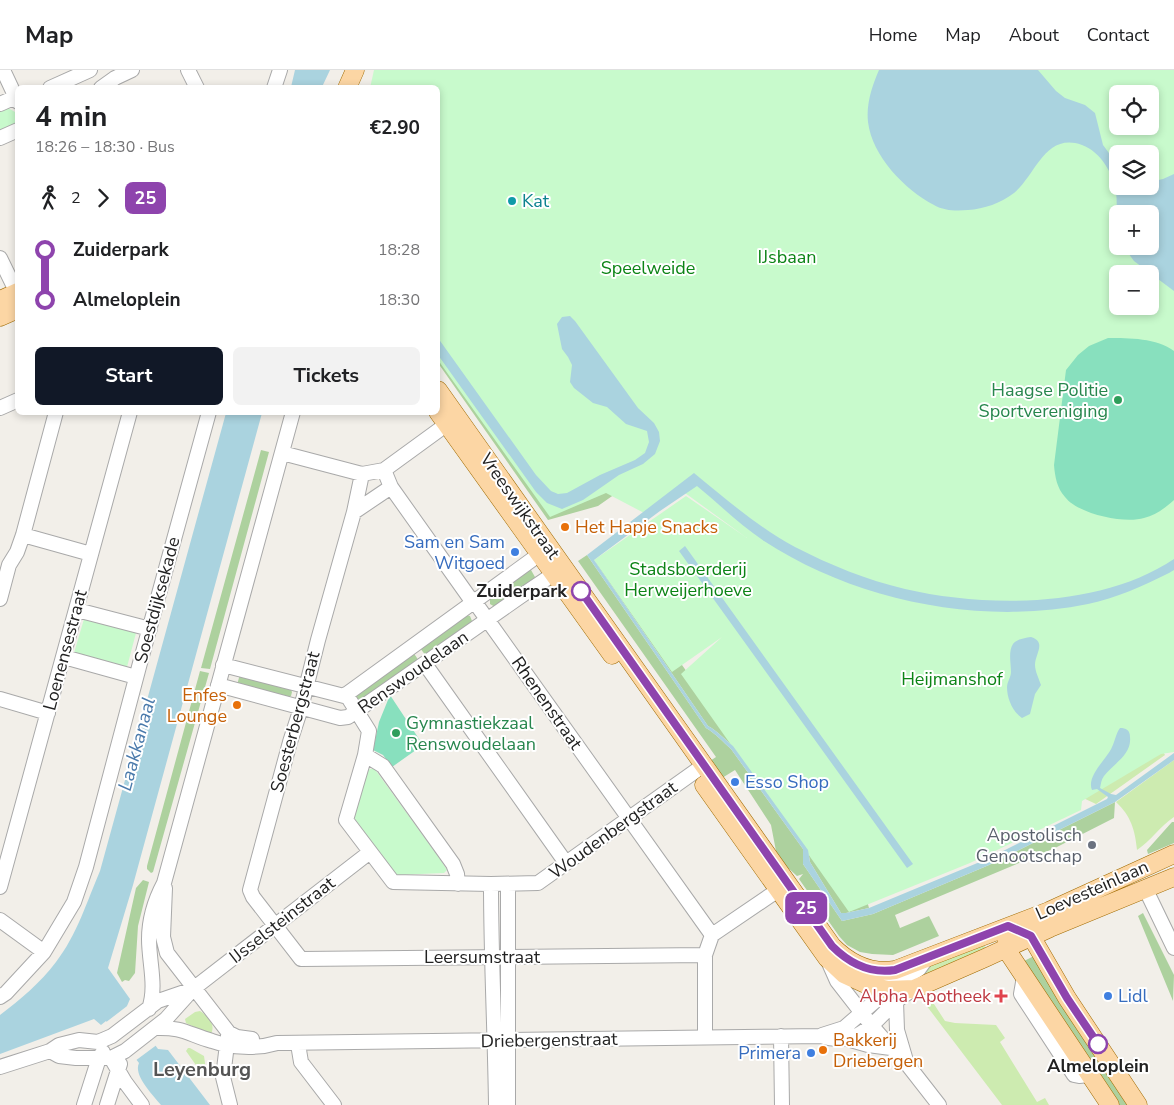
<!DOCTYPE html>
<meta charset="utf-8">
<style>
:root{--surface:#fff;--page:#f2f2f2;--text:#202124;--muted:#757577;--line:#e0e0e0;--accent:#111827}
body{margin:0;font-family:"Nunito Sans",sans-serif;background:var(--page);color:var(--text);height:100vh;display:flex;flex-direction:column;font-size:19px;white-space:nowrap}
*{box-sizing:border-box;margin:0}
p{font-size:16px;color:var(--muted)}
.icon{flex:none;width:28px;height:28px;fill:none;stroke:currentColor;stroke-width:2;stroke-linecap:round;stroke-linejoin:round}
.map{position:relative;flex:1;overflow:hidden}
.side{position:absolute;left:15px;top:15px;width:425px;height:330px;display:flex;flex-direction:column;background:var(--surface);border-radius:8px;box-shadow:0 2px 8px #0003}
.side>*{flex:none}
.badge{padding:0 10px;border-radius:8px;font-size:18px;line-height:32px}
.tools{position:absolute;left:1109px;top:15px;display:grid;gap:10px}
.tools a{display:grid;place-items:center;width:50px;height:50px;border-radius:8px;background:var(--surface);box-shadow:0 2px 8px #0003;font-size:25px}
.map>.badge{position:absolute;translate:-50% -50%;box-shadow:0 0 0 2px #fff}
.legs{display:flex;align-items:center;gap:8px;height:55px;padding:0 20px;font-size:16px}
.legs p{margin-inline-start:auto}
.overview{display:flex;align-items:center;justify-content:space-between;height:85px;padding:0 20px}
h1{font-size:28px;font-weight:700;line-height:38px}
.primary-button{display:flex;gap:10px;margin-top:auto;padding:10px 20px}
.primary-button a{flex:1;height:58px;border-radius:8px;background:var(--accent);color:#fff;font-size:20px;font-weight:700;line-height:58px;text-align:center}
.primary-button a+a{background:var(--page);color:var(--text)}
ul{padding:0 20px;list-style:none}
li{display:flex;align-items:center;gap:18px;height:50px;font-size:19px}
li i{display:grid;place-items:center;width:8px;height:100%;margin:0 6px;background:currentColor}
li i::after{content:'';width:12px;height:12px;margin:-6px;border:4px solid;border-radius:50%;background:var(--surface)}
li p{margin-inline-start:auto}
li:first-child i{background:linear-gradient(#0000 50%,currentColor 0)}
li:last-child i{background:linear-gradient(currentColor 50%,#0000 0)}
header{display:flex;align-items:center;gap:30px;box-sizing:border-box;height:70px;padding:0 25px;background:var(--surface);border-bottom:1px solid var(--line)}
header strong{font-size:24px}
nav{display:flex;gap:28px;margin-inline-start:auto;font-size:18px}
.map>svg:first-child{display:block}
.grass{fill:#cdebb0}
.forest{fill:#add19e}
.park{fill:#c8facc;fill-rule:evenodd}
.pitch{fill:#88e0be}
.water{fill:#aad3df}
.pier{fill:#f2efe9}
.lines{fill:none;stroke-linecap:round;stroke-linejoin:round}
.minor-casing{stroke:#a9a9a9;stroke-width:16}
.major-casing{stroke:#a06b00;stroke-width:19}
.minor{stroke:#fff;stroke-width:14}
.major{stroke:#fcd6a4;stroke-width:18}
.line-1-casing{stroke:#fff;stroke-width:11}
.line-1{stroke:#8e44ad;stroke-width:8}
.culture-dot{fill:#0f9aa8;stroke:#fff;stroke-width:2}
.leisure-dot{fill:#2e9e5b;stroke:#fff;stroke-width:2}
.food-dot{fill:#e8710a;stroke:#fff;stroke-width:2}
.shop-dot{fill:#3f7fe0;stroke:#fff;stroke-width:2}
.stop-1-dot{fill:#fff;stroke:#8e44ad;stroke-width:2.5}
.worship-dot{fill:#6b7280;stroke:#fff;stroke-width:2}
.health-dot{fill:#e0444e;stroke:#fff;stroke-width:2}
.labels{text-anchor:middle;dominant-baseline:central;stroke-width:4;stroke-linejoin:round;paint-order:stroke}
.culture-label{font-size:18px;fill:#0d838f;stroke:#fff;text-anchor:start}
.park-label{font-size:18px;fill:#0c8416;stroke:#fff}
.leisure-label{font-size:18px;fill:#27864d;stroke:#fff;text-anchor:end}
.street-label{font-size:18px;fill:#222;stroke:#fff}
.food-label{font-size:18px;fill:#c56008;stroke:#fff;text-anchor:start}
.shop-label{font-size:18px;fill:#366cbe;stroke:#fff;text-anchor:end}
.stop-label{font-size:18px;font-weight:bold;fill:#222;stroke:#fff;text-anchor:end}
.worship-label{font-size:18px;fill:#5b616d;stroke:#fff;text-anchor:end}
.health-label{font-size:18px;fill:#be3a42;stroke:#fff;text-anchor:end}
.water-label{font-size:19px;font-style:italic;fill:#4a7aab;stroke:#fff}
.quarter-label{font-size:20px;font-weight:bold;fill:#555;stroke:#fff}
</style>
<header>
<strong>Map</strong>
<nav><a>Home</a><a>Map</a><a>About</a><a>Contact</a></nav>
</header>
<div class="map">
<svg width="1174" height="1035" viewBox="0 0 1174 1035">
<rect width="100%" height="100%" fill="#f2efe9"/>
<path class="grass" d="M1161 678 1165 685 1096 734 1081 727Z
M1174 690V747C1160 756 1151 771 1137 780 1135 760 1131 746 1116 732Z
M983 873 986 879 915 908 914 905 939 892Z
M932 931 945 951 955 953 996 955 1005 968 1000 972 1037 1032 1045 1028 1049 1035H1002L926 935Z
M200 941C208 946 216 954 211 964H209L186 953 185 949 195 942Z
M188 978H190L204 986 207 1007 205 1008 186 981Z"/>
<path class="forest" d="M438 285 652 398 598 436 548 450 438 293Z
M261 380 269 382 210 599 201 598Z
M587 485 706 658C715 663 723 672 731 679L803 779V794L842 851 873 844 989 795 1115 732 1114 748 1055 778 895 845 900 858 929 846 939 866 893 885 872 884 860 882 847 875 839 866 799 809 803 804 797 806 787 797 776 781 771 755 735 700 722 708 710 691 716 687 578 491Z
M594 490 682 595 743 681 866 827 869 838 846 843H841L810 792 808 780 733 676C725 670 718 661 708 656Z
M528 500H531L535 507 534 509 495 537 490 534V527Z
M465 545 470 546 472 551 469 555 426 586 420 578Z
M413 582 419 591 359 631 356 629 355 625Z
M200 601 209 603 153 802 151 803 147 799V796Z
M240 604 290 618 292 622 291 626 287 628 237 615Z
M1172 752H1174V773L1148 784 1147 780Z
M143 810 149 812 138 856 135 903 129 911 125 910 122 912 117 903 136 818Z
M1143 843 1174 905 1173 931 1138 846Z
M1034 886 1133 1035H1115L1020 893Z"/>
<path class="park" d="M374 0H1174V682L1161 684 1082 731 1081 740 970 793 849 842 681 604 722 567 672 602 594 490 686 426 747 468 685 423 646 444 606 423 550 447 438 290V18H370ZM1118 24H1150V56H1118ZM1118 84H1150V116H1118ZM1118 144H1150V176H1118ZM1118 204H1150V236H1118Z
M8 38 15 42C19 56 11 58 0 63V40Z
M84 549 136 563 127 597 74 583Z
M374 698 440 789 447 800 444 803 397 805 354 748 367 700Z"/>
<path class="pitch" d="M1108 268C1129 268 1157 268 1174 281V430C1165 438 1156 445 1144 448 1124 454 1078 444 1065 427 1057 418 1055 407 1054 395L1066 300 1078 285 1089 276Z
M390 625 423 675 392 697 383 685 373 680 379 652Z"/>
<path class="water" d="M295 0H330L322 17H291Z
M879 0H1038L1056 21 1065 28 1085 35 1095 43 1103 75 1117 94 1118 116H1150V112L1163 109 1174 104V221L1134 191 1123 176H1150V144H1118L1117 161C1115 148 1118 135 1116 123 1113 103 1101 82 1082 75 1045 62 1036 105 1014 123 1001 133 984 139 968 140 957 141 944 141 934 135 905 120 872 86 868 52 866 34 872 16 879 0Z
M570 246 575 251 638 338 654 353 659 362 660 371 655 384 643 394 619 405 583 430 562 439 547 433 536 422 438 285V268L536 405 551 421 558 424 567 423 600 405 635 390 645 383 649 372 647 361 626 354 607 337 593 333 574 318 570 312 572 295 568 287 562 279 557 254 562 247Z
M226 343H262L133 815 108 898 130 929 127 936 158 979 168 980 210 1035H161C153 1025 133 1005 139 993L106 951 101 955 94 949 0 984V945C21 929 40 913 56 892 77 865 87 831 100 801Z
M694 403C727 430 758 457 795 477 830 495 867 510 905 519 987 538 1101 538 1174 489V500L1169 503C1143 516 1116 528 1088 534 980 556 856 531 764 471 740 455 719 434 697 416L660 441 594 490 708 656C718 661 725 670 733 676L808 780 810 792 841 843H846L869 838 987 789 1107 729 1108 727 1097 719 1092 720C1086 706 1107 689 1112 677 1115 671 1116 663 1120 658 1126 658 1130 660 1130 667 1132 685 1113 694 1104 706 1101 710 1101 714 1100 718L1111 724 1116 725 1174 683V690L1115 732 989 795 873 844 842 851 803 794V779L731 679C723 672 715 663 706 658L587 485Z
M685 476 913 794 907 798 679 481Z
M1031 567C1047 572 1035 584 1035 595 1035 601 1039 609 1041 615L1035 624 1030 644 1022 648C1013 642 1007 629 1007 617 1007 612 1011 607 1011 602 1011 593 1008 582 1013 574 1017 569 1025 568 1031 567Z"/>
<path class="pier" d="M131 933 130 936 158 974 135 991 105 953Z"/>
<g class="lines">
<defs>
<path id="minor" d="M3 0 18 32
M188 0 197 18
M50 18 90 0
M101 18 115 8 132 0
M274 18 280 0
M0 34 18 26
M0 68 18 60
M0 188 17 223
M0 338 18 330
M282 383 362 404 384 400 454 349
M384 400 391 417 469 527 474 531 712 865
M362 404 354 442 318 570 301 638 290 672 250 820 253 827 301 889 705 885
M354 442 391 417
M23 465 91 484
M0 529 9 495 17 482 23 465 56 342
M77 540 150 559
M64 587 136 607
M425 594 566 793
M223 595 344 626 548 478
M218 615 340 648 348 647 521 526 561 499
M346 624 369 661 365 685 346 750 393 812 491 814 538 813 704 695
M0 629 48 643
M365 685 383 696 453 794 457 804 458 814
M491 814C491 888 495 961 496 1035
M508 814V1035
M0 817 130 342
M165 818 163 867 167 883 229 963 237 967 252 969
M1145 818 1174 878
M0 850 44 882
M829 893 837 911 872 956 899 987 907 994 939 1035
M877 902 892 920 896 931 897 960 907 994
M1024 907 1021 924 1074 1005 1079 1006 1089 1005
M0 927 6 923 44 882 74 832 86 797 140 593 209 342
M149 939C157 916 149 893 149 869 149 849 155 830 164 813L293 342
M156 958C182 957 188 964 212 971 232 978 257 979 277 973L821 966C857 977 871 956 894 933 900 928 907 923 914 919
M822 965 844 958 888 920 919 899 927 888
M228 966 223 1007 230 1035
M781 966 782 1035
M705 967V885L712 865 787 814
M847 969 868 975 891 978
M298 974 301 992 334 1035
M50 981 59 986 76 988H111L125 981 166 949 193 919 370 782
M111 988 125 1012 142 1035
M0 997 50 981 59 975 79 970 98 972 112 966 158 931 193 919
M84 1035 99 988 103 982
M107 1035 120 994"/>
<path id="major" d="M347 18 355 0
M0 230 18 222
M0 247 18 239
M438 320 832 876C850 894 870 904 895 900L1049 841 1174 784
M438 342 612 585
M704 715 827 888 844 904 870 916 888 920 914 919 985 888 1050 858 1174 807
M1020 862 1031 866 1067 928 1138 1035
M1007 867 1006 879 1110 1035"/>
</defs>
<use href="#minor" class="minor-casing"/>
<use href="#major" class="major-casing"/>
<use href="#minor" class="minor"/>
<use href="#major" class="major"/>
</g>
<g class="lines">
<defs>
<path id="line-1" d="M581 521 832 876C850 894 870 904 895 900L1008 856 1031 866 1067 928 1098 974"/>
</defs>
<use href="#line-1" class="line-1-casing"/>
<use href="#line-1" class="line-1"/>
</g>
<circle class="culture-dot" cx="512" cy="131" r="5"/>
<g class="leisure-dot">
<circle cx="1118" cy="330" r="5"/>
<circle cx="396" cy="663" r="5"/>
</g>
<g class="food-dot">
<circle cx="565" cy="457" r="5"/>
<circle cx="237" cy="635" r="5"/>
<circle cx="823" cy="980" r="5"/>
</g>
<g class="shop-dot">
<circle cx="515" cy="482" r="5"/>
<circle cx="735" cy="712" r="5"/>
<circle cx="1108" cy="926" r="5"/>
<circle cx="811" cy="983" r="5"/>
</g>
<g class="stop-1-dot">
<circle cx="581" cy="521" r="9"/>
<circle cx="1098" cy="974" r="9"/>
</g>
<circle class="worship-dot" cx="1092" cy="775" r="5"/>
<path class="health-dot" d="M998.5 918.5h5v5h5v5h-5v5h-5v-5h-5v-5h5z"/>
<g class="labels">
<g class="culture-label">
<text x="522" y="131">Kat</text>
</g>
<g class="park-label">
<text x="787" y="187">IJsbaan</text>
<text x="648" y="198">Speelweide</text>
<text x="688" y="499">Stadsboerderij<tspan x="688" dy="21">Herweijerhoeve</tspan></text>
<text x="952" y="609">Heijmanshof</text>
</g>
<g class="leisure-label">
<text x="1108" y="320">Haagse Politie<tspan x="1108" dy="21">Sportvereniging</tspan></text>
<text x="406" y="653" text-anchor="start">Gymnastiekzaal<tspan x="406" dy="21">Renswoudelaan</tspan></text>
</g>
<g class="street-label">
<text transform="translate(520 436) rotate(55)">Vreeswijkstraat</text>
<text transform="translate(157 530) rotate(-75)">Soestdijksekade</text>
<text transform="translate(65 580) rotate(-75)">Loenensestraat</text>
<text transform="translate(413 602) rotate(-35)">Renswoudelaan</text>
<text transform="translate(547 633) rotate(55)">Rhenenstraat</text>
<text transform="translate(295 652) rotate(-75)">Soesterbergstraat</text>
<text transform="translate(613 760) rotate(-36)">Woudenbergstraat</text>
<text transform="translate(1092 820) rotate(-24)">Loevesteinlaan</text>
<text transform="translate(282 850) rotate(-38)">IJsselsteinstraat</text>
<text x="482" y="887">Leersumstraat</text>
<text transform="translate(549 970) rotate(-1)">Driebergenstraat</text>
</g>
<g class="food-label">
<text x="575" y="457">Het Hapje Snacks</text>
<text x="227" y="625" text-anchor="end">Enfes<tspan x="227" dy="21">Lounge</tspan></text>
<text x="833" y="970">Bakkerij<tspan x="833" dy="21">Driebergen</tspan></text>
</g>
<g class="shop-label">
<text x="505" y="472">Sam en Sam<tspan x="505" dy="21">Witgoed</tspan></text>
<text x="745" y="712" text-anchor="start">Esso Shop</text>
<text x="1118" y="926" text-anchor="start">Lidl</text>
<text x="801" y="983">Primera</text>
</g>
<g class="stop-label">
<text x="567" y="521">Zuiderpark</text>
<text x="1098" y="996" text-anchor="middle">Almeloplein</text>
</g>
<g class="worship-label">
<text x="1082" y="765">Apostolisch<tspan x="1082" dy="21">Genootschap</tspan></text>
</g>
<g class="health-label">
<text x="991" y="926">Alpha Apotheek</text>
</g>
<g class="water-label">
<text transform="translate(137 674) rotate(-75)">Laakkanaal</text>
</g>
<g class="quarter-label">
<text x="202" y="999">Leyenburg</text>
</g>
</g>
</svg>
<div class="tools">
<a><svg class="icon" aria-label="locate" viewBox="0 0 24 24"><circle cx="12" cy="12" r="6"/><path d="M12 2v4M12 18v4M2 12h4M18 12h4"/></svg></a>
<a><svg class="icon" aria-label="layers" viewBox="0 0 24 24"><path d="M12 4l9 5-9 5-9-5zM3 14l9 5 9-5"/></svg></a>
<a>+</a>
<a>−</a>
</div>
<b class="badge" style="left:806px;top:838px;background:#8e44ad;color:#fff">25</b>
<section class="side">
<div class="overview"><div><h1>4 min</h1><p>18:26 – 18:30 · Bus</p></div><b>€2.90</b></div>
<div class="legs"><svg class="icon" aria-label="walk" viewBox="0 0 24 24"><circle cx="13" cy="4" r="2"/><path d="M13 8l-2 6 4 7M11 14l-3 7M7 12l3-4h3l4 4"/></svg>2<svg class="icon" aria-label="forward" viewBox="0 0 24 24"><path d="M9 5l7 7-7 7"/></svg><b class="badge" style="background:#8e44ad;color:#fff">25</b></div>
<ul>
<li><i style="color:#8e44ad"></i><b>Zuiderpark</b><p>18:28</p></li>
<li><i style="color:#8e44ad"></i><b>Almeloplein</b><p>18:30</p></li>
</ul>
<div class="primary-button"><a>Start</a><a>Tickets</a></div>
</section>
</div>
